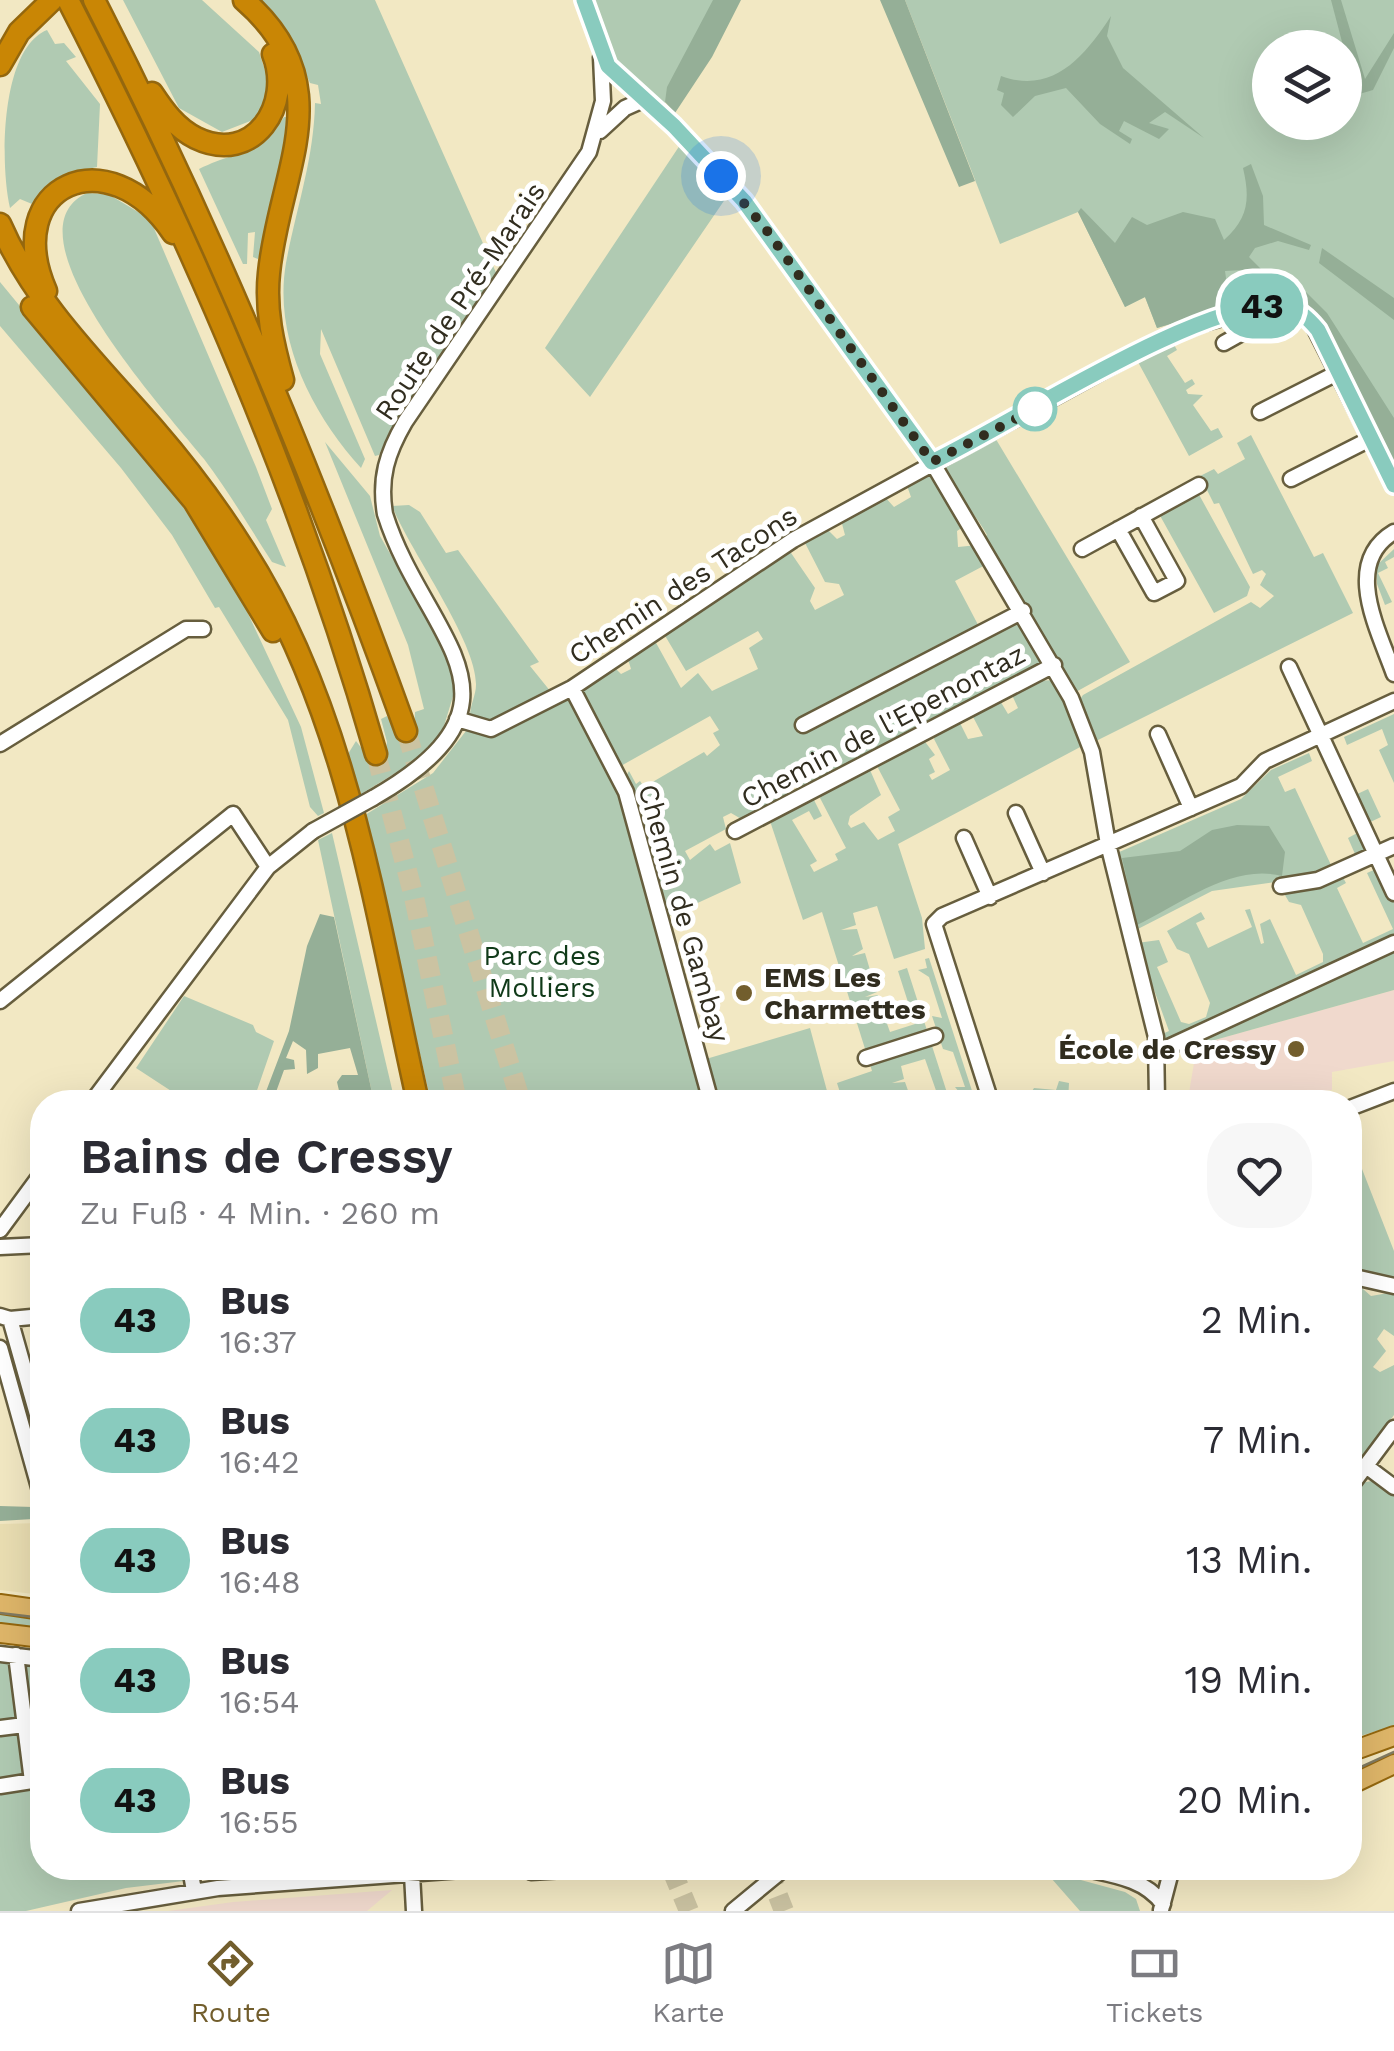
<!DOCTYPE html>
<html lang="de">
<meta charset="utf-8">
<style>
:root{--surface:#fff;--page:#f7f7f7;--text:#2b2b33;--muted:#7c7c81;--line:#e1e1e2;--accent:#725e2d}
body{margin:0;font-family:"Work Sans",sans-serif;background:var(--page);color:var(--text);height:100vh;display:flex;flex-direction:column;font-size:38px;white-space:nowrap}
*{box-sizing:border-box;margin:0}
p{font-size:32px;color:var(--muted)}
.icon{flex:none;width:55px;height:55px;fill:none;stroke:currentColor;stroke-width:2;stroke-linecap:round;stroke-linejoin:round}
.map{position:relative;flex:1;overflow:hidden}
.sheet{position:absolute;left:30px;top:1090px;width:1332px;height:790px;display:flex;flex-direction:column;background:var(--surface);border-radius:40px;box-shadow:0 10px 40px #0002}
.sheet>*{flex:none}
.badge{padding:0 20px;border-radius:32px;font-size:35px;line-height:65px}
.fabs{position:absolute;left:1252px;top:30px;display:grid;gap:20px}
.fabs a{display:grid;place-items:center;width:110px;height:110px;border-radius:50%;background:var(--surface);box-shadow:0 10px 40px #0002;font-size:50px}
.you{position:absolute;width:50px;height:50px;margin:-25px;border:8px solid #fff;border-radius:50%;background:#1a73e8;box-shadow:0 0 0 15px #1a73e833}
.map>.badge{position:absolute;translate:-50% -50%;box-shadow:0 0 0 5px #fff}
.round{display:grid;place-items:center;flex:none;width:105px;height:105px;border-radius:40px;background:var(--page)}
.head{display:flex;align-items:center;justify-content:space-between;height:170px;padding:0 50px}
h1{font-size:48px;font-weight:600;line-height:75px}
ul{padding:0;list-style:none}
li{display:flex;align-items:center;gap:30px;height:120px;padding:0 50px}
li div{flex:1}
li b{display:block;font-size:38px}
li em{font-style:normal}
li .badge{min-width:110px;font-weight:700;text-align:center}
.menu{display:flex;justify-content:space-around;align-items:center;height:140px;border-top:2px solid var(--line);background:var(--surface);font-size:28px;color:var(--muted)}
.menu a{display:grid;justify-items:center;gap:5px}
.menu .on{color:var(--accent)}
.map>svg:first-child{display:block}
.built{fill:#eadeb2}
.education{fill:#f0d9cd}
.green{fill:#b0cab2;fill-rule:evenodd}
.forest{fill:#95af97}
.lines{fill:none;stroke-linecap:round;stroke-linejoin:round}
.highway-tunnel{stroke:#cbc3a2;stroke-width:20;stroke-dasharray:20 10;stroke-linecap:butt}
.minor-casing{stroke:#675e3e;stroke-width:19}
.major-casing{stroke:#94670e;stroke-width:22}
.highway-casing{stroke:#94670e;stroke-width:25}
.minor{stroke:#fff;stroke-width:14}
.major{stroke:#dfb669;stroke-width:18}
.highway{stroke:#c98605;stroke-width:20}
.tram{stroke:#807a62;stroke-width:2.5}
.minor-bridge-casing{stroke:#675e3e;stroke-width:19;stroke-linecap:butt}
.minor-bridge{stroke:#fff;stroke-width:14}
.line-casing{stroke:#fff;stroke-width:22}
.line{stroke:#89cbbe;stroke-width:15}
.walk{stroke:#312d1f;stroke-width:10;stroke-dasharray:0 18}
.stop-dot{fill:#fff;stroke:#89cbbe;stroke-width:5}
.poi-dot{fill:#725e2d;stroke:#fff;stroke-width:4}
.labels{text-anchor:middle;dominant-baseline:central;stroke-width:10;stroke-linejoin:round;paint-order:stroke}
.street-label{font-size:28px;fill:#312d1f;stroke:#fff}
.park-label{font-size:28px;fill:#103a19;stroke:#fff}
.poi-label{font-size:28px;font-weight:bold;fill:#312d1f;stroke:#fff;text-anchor:start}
</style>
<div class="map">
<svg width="1394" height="1911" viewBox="0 0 1394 1911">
<rect width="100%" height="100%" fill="#f2e8c3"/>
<path class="built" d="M42 1523V1595L0 1590V1524Z"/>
<path class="education" d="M1394 990V1061L1332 1072V1090L1260 1098 1258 1102 1188 1099 1197 1045Z
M392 1890 367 1911H168L233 1902Z"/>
<path class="green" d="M123 0H202L259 52 266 73 268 100 253 120 222 132 179 108Z
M261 0H375L498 277 391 428 379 455 375 456 321 329 320 354 365 459 361 468C312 414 273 338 286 263 296 209 314 159 315 103L321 104 318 85 310 83 284 26Z
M594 0H717L662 109 616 68Z
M905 0H1394V467L1318 316 1301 301 1277 292 1157 328 1145 297 1125 307 1078 212 1000 244ZM1270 48H1345V122H1270Z
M47 30 55 44 64 43 76 57 66 61 100 104 97 167 68 173 32 204 20 199 10 208C0 165 0 49 47 30Z
M284 117H291L273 216 258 259 253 257 255 232 248 233 247 264H243L199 169C238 150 256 156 284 117Z
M682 142 730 192 590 397 545 348Z
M87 193 108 194 150 219 256 467 272 509 266 520 286 567 272 562C250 528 229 492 204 459 171 417 0 233 87 193Z
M0 282 169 487 230 575 301 727 324 813 318 816 310 807 288 720 219 607 215 608 172 535 121 468 0 326Z
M1173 343 1177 350 1167 356 1185 383 1192 379 1195 384 1186 390 1188 394 1203 395 1193 405 1211 431 1218 428 1223 437 1189 456 1138 362Z
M1251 435 1314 557 1323 553 1353 613 1096 741 1078 702 1083 695 1251 602 1260 608 1274 596 1260 585 1266 574 1262 570 1253 574 1219 503 1214 504 1200 476 1214 469 1218 474 1245 459 1237 443Z
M994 436 1130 662 1074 693 984 538 987 535C975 513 957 495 942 472L944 462Z
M325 442 370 496 380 536 450 659 454 693 444 726 425 755 358 796 348 754 356 741 366 754H385L387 742 381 719 387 716 398 735 414 734 415 712 424 709 408 645Z
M931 475 966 525 957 531 958 547 978 545 989 563 955 581 985 638 1023 620 1042 654 1038 667 801 789 796 779 784 785 789 797 743 820 731 813 723 817 726 829 685 851 690 860 710 844 715 851 730 843 741 883 665 918 625 778 629 771 636 784 640 781 644 787 704 752 707 756 720 745 713 733 719 730 710 716 619 767 580 696 586 684 613 666 621 674 631 669 627 656 649 639 655 641 681 688 698 673 712 691 758 669 749 648 763 639 758 631 686 671 664 634 789 550 815 588 810 601 815 610 844 595 839 584 825 582 804 541 827 529 837 539 845 535 841 520 884 496 894 507 911 497 906 483Z
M1197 491 1250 587 1247 596 1214 613 1158 512Z
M409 505 420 512 446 553 458 550 539 662 530 666 551 692 490 723 470 716C470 705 476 695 476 685 477 642 410 551 392 506Z
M1394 549V557L1385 562 1388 568 1378 573 1392 602 1385 605 1377 584 1376 566Z
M1056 680 1084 745 898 844 922 918 925 949 894 959 877 906 853 913 856 925 841 930 857 929 863 949 852 956 865 953 870 970 858 975 871 974 877 992 865 997 878 995 884 1015 873 1022 885 1018 890 1032 915 1024 898 971 907 968 950 1102H940L925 1059 901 1066 904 1079 892 1083 905 1082 912 1102H843L837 1083 872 1071 822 912 803 920 769 818 808 798 814 800 822 816 814 820 809 811 792 820 817 861 810 865 814 872 838 860 835 854 846 848 820 798 823 791 870 770 881 795 850 816 848 824 851 828 864 822 878 840 895 831 888 817 900 810 878 768 879 762 923 739 935 755 929 759 935 772 929 775 932 780 950 770 934 739 936 733 959 721 968 739 983 736 971 713 999 699 1008 714 1018 708 1011 693 1034 681Z
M569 698 623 794 705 1102H431L365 815 433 773 466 731 499 735Z
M1394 714V783L1379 750 1388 745 1382 729 1347 745 1344 737Z
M1309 753 1312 761 1278 777 1285 792 1295 788 1331 865 1355 854 1348 838 1359 832 1371 852 1319 876 1212 891 1134 931 1117 853 1241 799 1271 770Z
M1368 789 1381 817 1366 824 1353 796Z
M332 833 395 1102H374L318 840Z
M1378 868 1394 902V990L1197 1045 1185 1047 1184 1041 1161 1051 1160 1035 1169 1031 1137 943 1159 940 1168 962 1157 967 1181 1022 1189 1024 1206 1017 1210 1003 1189 954 1177 949 1167 931 1201 912 1205 919 1196 923 1208 948 1252 927 1245 910 1250 909 1261 944 1264 943 1260 924 1270 919 1296 975 1323 962V954L1301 905 1289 902 1282 890 1341 874 1346 883 1337 888 1363 943 1393 929 1367 873Z
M929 958 975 1100 967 1102 955 1087H965L953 1052 943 1049 932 1016 942 1018 929 977 918 970 927 968 925 959Z
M184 996 253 1025 256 1032 274 1041 253 1102H188L136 1068Z
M810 1028 830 1102H747L745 1096 719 1102 706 1059Z
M1059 1081 1069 1083 1068 1102H1025L1034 1088 1056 1090Z
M1355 1151 1394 1251V1281L1350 1271V1153Z
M1355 1282 1371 1296 1394 1292V1336L1384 1329 1377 1339 1386 1351 1373 1367 1380 1372 1394 1365V1415L1364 1456 1359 1453 1350 1476V1283Z
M1377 1480 1394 1492V1726L1350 1739V1498L1361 1483Z
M0 1610 42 1615V1633L0 1628Z
M0 1648 42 1654V1868H232L233 1875 126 1888 26 1911H0Z
M1044 1870 1125 1892 1136 1899 1140 1911H1080Z"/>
<path class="forest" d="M713 0H741L712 57 675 113 665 102 667 87Z
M880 0H905L975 181 959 187Z
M1331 0H1341L1365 79 1394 33V48L1373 90 1356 95Z
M1111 16 1107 36 1123 68 1204 138 1165 112 1149 123 1169 129 1159 139 1124 121 1119 131 1132 139 1130 144 1100 124 1066 88 1035 96 1013 117 1001 105 1004 93 997 90 1001 76C1053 95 1085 56 1111 16Z
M1251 164 1263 196 1264 225 1311 245 1309 250 1278 241 1255 248 1249 257 1261 269 1225 271 1228 292 1286 285 1283 294 1277 292 1157 328 1145 297 1125 307 1078 212 1081 208 1115 243 1132 217 1147 225 1183 212 1215 219 1224 240C1249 218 1250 198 1243 168Z
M1322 248 1394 298V320L1319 263Z
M1305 291 1327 313 1394 418V467L1318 316 1301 301Z
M1237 825 1269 826 1285 852 1282 876C1232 863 1181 904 1137 925L1122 858 1180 851 1212 830Z
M320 914 334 917 374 1102H323L340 1095 337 1082 342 1075H358L350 1048 318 1054V1068L307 1074 306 1050 293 1041 286 1058 294 1060 295 1069 284 1070 276 1092 286 1094 289 1102H262L289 1031 307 946Z
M0 1506 33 1507V1519L0 1521Z"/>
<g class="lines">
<path class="highway-tunnel" d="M406 731 521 1102
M376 754 414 897 457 1102
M671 1868 689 1911
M767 1868 784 1911"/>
<defs>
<path id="minor" d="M584 0 608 66 674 125 744 201 932 462 1071 698 1092 752 1108 844 942 916 934 924 991 1102
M600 131 625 108 643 100
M1224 343 1288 307
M1260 412 1339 372
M1291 479 1370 439
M1118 529 1154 593 1177 581 1141 516
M1394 532C1342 563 1378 629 1394 674
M1082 549 1199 485
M1289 667 1394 893
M572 688 626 792 711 1102
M457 719 491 729 572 688 793 540 1156 342 1204 323 1270 305 1296 310 1312 323 1394 485
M803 725 1023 611
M1158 734 1191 808
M0 744 186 629H203
M373 798C544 700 424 638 385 514 379 478 387 453 405 422L589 152 603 101 601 57
M1016 813 1043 873
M735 831 1054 665
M964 838 990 897
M1281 886 1318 880 1394 846
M0 1001 233 814 268 867
M1160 1051 1394 943
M866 1058 935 1036
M92 1102 268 867 313 831
M1157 1102 1156 1037 1108 844 1241 786 1265 761 1394 701
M1350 1108 1394 1091
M0 1230 42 1173
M0 1247 42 1245
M1350 1276 1394 1286
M0 1316 10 1319 42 1432
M10 1319 42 1316
M0 1348 42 1498
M1366 1466 1394 1487
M1350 1487 1394 1428
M0 1654 42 1659
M0 1728 24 1725
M0 1786 32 1781 16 1655
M190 1868 194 1891
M1081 1868C1112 1875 1144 1878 1163 1904
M531 1872 598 1868
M412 1874 414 1911
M1161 1910 1172 1868
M79 1911 218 1888 489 1868
M733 1911 785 1868"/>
<path id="major" d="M0 1604 42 1610
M0 1633 42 1638
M1350 1752 1394 1736
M1350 1785 1394 1764"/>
<path id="highway" d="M68 0C193 243 301 492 376 754
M94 0C216 237 316 481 406 731
M244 0C343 86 279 170 269 273 265 310 273 344 283 380
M0 65 19 32 52 0
M152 93C164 111 176 128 196 138 254 166 293 104 273 54
M0 224C34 303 98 365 154 429 187 467 217 507 244 550 349 713 376 917 418 1102
M46 291C0 185 108 136 173 233
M32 307 194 501 273 631"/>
</defs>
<use href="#minor" class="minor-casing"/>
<use href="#major" class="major-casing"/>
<use href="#highway" class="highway-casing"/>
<use href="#minor" class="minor"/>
<use href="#major" class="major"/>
<use href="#highway" class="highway"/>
<path class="tram" d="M0 1613 42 1618
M1350 1772 1394 1752"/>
<defs>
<path id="minor-bridge" d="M313 831 373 798"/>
</defs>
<use href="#minor-bridge" class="minor-bridge-casing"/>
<use href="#minor-bridge" class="minor-bridge"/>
</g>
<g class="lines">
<defs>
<path id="line" d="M584 0 608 66 674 126 744 201 932 462C1008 426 1206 297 1281 306 1298 308 1308 318 1318 330L1394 485"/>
</defs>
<use href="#line" class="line-casing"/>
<use href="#line" class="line"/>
<path class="walk" d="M721 176 765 228 932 462 1035 409"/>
</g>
<circle class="stop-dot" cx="1035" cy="409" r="20"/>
<g class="poi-dot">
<circle cx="744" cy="993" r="10"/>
<circle cx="1296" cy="1049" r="10"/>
</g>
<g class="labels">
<g class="street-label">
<text transform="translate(460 301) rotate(-56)">Route de Pré-Marais</text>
<text transform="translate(683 585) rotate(-33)">Chemin des Tacons</text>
<text transform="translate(883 726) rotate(-28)">Chemin de l'Epenontaz</text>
<text transform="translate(684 913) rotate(74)">Chemin de Gambay</text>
</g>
<g class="park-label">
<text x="542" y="955">Parc des<tspan x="542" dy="32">Molliers</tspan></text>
</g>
<g class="poi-label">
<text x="764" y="977">EMS Les<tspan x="764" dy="32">Charmettes</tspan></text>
<text x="1276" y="1049" text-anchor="end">École de Cressy</text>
</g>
</g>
</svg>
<div class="fabs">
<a><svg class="icon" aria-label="layers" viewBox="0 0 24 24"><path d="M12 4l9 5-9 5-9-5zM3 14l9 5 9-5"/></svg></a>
</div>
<div class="you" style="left:721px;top:176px"></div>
<b class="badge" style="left:1262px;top:306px;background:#89cbbe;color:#111">43</b>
<section class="sheet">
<div class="head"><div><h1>Bains de Cressy</h1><p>Zu Fuß · 4 Min. · 260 m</p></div><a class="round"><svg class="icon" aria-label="heart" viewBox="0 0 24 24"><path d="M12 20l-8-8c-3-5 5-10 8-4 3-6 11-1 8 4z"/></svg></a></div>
<ul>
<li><span class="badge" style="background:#89cbbe;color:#111">43</span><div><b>Bus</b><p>16:37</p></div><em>2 Min.</em></li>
<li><span class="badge" style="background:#89cbbe;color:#111">43</span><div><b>Bus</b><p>16:42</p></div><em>7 Min.</em></li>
<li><span class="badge" style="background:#89cbbe;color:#111">43</span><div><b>Bus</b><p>16:48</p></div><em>13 Min.</em></li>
<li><span class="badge" style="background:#89cbbe;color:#111">43</span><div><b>Bus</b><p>16:54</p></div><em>19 Min.</em></li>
<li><span class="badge" style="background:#89cbbe;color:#111">43</span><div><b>Bus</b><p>16:55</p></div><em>20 Min.</em></li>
</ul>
</section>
</div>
<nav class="menu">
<a class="on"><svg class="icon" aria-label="directions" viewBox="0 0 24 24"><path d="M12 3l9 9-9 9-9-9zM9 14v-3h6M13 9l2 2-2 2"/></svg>Route</a>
<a><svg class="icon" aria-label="map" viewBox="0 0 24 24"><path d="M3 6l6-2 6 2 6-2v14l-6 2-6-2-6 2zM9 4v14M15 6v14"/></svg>Karte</a>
<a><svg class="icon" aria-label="tickets" viewBox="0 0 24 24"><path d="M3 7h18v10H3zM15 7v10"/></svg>Tickets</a>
</nav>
